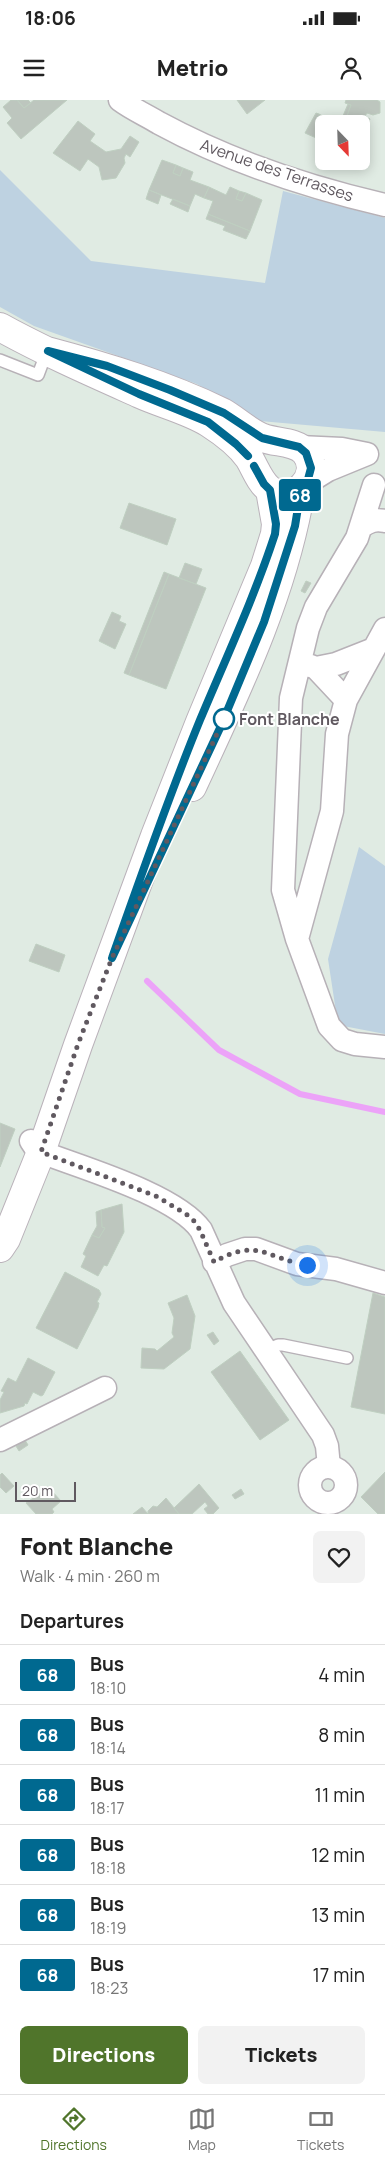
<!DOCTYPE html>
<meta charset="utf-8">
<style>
:root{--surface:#fff;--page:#f2f2f2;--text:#222;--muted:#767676;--line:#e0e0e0;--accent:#50752b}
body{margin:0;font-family:Manrope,sans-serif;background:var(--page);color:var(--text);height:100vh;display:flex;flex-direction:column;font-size:19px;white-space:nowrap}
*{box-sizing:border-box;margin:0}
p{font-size:16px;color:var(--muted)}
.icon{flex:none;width:28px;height:28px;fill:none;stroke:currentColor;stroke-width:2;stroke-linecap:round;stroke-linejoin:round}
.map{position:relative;height:1414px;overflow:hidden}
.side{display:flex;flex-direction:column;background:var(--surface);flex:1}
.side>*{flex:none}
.badge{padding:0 10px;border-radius:4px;font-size:18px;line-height:32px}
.needle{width:32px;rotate:157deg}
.tools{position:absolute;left:315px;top:15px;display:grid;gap:10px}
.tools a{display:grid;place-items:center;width:55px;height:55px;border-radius:8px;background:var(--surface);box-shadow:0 2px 12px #0003;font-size:25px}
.scale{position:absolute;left:15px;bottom:12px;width:61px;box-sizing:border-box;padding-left:5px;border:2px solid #605960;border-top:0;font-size:14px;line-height:18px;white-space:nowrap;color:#605960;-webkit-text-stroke:4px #fff;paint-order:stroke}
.you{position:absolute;width:25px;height:25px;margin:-12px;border:4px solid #fff;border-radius:50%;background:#1a73e8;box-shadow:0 0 0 8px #1a73e833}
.map>.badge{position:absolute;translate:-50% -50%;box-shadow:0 0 0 2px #fff}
h2{padding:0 20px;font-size:19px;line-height:45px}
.round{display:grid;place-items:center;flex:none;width:52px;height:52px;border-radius:8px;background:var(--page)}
.overview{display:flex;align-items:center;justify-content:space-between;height:85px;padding:0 20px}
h1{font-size:24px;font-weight:800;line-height:38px}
.action{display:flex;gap:10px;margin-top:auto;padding:10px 20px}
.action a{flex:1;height:58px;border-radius:8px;background:var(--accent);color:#fff;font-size:20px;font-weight:800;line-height:58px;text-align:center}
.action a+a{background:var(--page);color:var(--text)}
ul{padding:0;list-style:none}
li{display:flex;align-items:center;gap:15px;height:60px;padding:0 20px;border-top:1px solid var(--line)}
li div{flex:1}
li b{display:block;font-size:19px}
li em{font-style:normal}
li .badge{min-width:55px;font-weight:700;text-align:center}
.status{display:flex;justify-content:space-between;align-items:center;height:35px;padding:0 25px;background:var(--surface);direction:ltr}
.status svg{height:14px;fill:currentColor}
header{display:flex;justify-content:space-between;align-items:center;height:65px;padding:0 20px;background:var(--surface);font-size:22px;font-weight:800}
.tab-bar{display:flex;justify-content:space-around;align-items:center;height:70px;border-top:1px solid var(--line);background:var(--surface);font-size:14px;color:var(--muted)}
.tab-bar a{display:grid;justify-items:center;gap:2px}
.tab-bar .active{color:var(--accent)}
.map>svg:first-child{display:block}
.green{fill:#bed2e1}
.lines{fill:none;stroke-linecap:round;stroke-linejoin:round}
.stream{stroke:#eca3f8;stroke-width:6}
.building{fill:#bdc6be;stroke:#bfcfc1}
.service-casing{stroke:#b7b1b7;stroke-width:14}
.minor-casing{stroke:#b7b1b7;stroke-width:25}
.secondary-casing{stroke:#bab2ba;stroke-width:30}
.service{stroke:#fff;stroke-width:11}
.minor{stroke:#fff;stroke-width:22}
.secondary{stroke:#fff;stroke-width:28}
.line-casing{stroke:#fff;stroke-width:11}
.line{stroke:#006990;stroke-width:8}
.walk{stroke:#605960;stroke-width:5;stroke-dasharray:0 9}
.stop-dot{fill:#fff;stroke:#006990;stroke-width:2.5}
.labels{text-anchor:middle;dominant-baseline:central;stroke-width:4;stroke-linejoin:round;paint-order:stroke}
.street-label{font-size:16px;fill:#605960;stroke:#fff}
.stop-label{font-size:16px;font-weight:bold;fill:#605960;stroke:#fff;text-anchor:start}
</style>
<div class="status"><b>18:06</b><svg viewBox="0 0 49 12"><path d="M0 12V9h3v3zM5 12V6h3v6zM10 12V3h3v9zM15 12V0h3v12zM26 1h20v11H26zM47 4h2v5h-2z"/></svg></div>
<header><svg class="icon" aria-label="menu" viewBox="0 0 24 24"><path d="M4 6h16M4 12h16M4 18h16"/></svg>Metrio<svg class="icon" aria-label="person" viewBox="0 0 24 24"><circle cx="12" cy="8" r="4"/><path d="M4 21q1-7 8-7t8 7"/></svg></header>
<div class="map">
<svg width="385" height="1414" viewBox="0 0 385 1414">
<rect width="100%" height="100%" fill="#e0ebe3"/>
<path class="green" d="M0 70 91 161 265 183 283 91 385 118V332L260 321 197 284 34 226 0 207Z
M359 747 385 766V934L338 925 328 859Z"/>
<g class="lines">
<path class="stream" d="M147 881 219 950 300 994 385 1012"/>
</g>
<path class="building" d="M11 0H17L24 8 34 0H67L21 39 7 23 12 18 3 7Z
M17 0H28L31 3 24 8Z
M237 0H265L247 14Z
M346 0H377L380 2V13L373 15 367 13 365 16 370 19 366 30 369 32 362 47 361 24H344L351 5 345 3Z
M348 4 351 5 344 24H342L340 23Z
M316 13 319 14 316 22 324 24 323 41 305 33Z
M319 14 326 18 323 25 316 22Z
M326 18 340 23 342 24H324Z
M78 21 95 34 90 41 106 52 121 49 130 36 139 42 130 57 126 54 124 58 125 63 116 78 102 80 99 67 88 59 80 71 53 53Z
M162 60 176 65 173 73 180 76 183 68 193 72 190 80 209 87 204 98 195 94 190 106 149 90Z
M176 65 183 68 180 76 173 73Z
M209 87 226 95 230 87 239 91 236 99 242 101 246 93 262 100 250 131 208 114 213 101 204 98Z
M149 90 161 95 158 104 146 99Z
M239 91 246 93 242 101 236 99Z
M173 99 190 106 188 112 170 104Z
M208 114 250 131 246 139 223 130 225 126 206 119Z
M129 403 176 419 167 445 120 428Z
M185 463 202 469 196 484 179 478Z
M164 472 169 474 129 575 124 573Z
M169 474 206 488 166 589 129 575Z
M306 481 311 483 305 493 301 491Z
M112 512 121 516 119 521 126 524 115 549 99 541Z
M36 844 65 855 59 872 29 861Z
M0 1023 15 1029 0 1067Z
M122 1104 124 1132 107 1166 104 1165 98 1176 81 1167 86 1156 83 1154 92 1135 99 1138 105 1128 102 1127 101 1110Z
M101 1110 102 1127 105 1128 99 1138 92 1135 97 1126 96 1112Z
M65 1172 99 1190 101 1194 97 1202 99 1203 98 1208 77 1249 36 1228Z
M373 1193 385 1197V1314L351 1307Z
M187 1195 195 1216 190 1249 164 1269 141 1268 142 1248 155 1249 157 1251 174 1237 172 1233 174 1218 168 1203Z
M213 1232 219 1241 214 1245 207 1235Z
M240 1251 289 1320 260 1340 211 1272Z
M28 1258 55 1272 43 1295 41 1296 33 1292 27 1304 25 1303 24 1306 0 1313V1300L4 1292 1 1291 8 1278 16 1282Z
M25 1340 28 1345 19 1351 16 1346Z
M385 1372V1414H378L361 1397Z
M2 1373 14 1386 6 1393 0 1387V1375Z
M199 1384 219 1408 213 1414H208L204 1409 208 1406 205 1402 192 1414H179L174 1408Z
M48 1386 50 1389 41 1396 39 1394Z
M50 1389 61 1401 52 1409 54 1412 52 1414H36L26 1403 39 1394 41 1396Z
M241 1389 244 1394 235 1399 232 1395Z
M166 1398 179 1414H148V1411L153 1406 157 1407Z
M142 1407 148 1414H133Z"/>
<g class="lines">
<defs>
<path id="service" d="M0 260 38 275 47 251
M266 1250 278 1245H283L347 1258"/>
<path id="minor" d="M120 0C132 9 146 15 159 23 229 61 307 87 385 105
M299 347 342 349 367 354 328 370 307 383
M374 385 357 438 316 507 308 528 291 598 283 790 297 839 329 926 342 940 355 944 385 947
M361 427C369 421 375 419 385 421
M300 562 316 568 346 600
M316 568 336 564 374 549
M297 839 332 711 337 634 346 600 385 529
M31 1041 35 1047 41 1052C83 1068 176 1095 201 1130L234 1203 323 1335 327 1346 329 1367
M214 1162 227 1155 245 1149H256L297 1164 336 1169 385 1183
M0 1340 105 1288
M310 1385a18 18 0 1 1 36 0a18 18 0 1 1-36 0Z"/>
<path id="secondary" d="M0 227C45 252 93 273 140 294 162 304 188 310 209 323 223 332 239 344 249 358 255 368 260 382 269 389 292 408 324 375 305 352 295 341 277 343 263 338 248 332 236 320 222 312 166 285 107 267 47 251
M192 687C236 592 284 494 301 389
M0 1148 6 1139 41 1052 78 945 155 736 200 622 265 466 275 434 276 424 270 390"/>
</defs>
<use href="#service" class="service-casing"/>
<use href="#minor" class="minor-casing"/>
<use href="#secondary" class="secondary-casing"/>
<use href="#service" class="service"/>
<use href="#minor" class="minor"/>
<use href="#secondary" class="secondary"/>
</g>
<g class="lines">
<defs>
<path id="line" d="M248 356 236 344 208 322 139 294 48 251 107 266 170 290 224 313 262 338 299 347 306 353 311 368 307 383 301 389 295 426 264 522 220 628 112 858C140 779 168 698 200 620 226 558 254 498 275 434L276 424 270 390 264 384 254 366"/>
</defs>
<use href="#line" class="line-casing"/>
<use href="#line" class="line"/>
<path class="walk" d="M224 619 112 858 78 944 41 1052 156 1096 186 1114 194 1121 200 1130 214 1162C258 1137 265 1158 307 1165"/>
</g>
<circle class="stop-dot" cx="224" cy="619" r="10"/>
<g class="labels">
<g class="street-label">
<text transform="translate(277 70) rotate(19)">Avenue des Terrasses</text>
</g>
<g class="stop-label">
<text x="239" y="619">Font Blanche</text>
</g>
</g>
</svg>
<div class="tools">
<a><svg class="needle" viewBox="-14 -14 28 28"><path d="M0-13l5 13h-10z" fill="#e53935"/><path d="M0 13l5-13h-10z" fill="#767676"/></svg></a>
</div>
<div class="scale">20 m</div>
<div class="you" style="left:307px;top:1165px"></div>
<b class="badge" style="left:300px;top:395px;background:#006990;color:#fff">68</b>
</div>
<section class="side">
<div class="overview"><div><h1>Font Blanche</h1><p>Walk · 4 min · 260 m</p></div><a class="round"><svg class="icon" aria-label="heart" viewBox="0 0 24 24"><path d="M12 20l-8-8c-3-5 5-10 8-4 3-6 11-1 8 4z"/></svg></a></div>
<h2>Departures</h2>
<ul>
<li><span class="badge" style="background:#006990;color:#fff">68</span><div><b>Bus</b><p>18:10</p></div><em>4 min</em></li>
<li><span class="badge" style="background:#006990;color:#fff">68</span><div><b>Bus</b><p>18:14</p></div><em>8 min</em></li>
<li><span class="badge" style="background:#006990;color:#fff">68</span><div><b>Bus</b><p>18:17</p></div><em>11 min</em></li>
<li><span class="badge" style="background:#006990;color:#fff">68</span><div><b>Bus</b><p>18:18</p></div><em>12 min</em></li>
<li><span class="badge" style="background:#006990;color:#fff">68</span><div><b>Bus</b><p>18:19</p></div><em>13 min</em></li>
<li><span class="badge" style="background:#006990;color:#fff">68</span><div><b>Bus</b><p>18:23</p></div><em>17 min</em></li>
</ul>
<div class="action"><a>Directions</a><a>Tickets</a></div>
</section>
<nav class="tab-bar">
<a class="active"><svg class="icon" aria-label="directions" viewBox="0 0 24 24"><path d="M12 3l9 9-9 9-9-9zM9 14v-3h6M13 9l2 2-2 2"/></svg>Directions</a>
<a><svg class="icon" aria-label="map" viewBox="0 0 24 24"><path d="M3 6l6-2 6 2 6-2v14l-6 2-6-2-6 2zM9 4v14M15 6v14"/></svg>Map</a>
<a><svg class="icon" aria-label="tickets" viewBox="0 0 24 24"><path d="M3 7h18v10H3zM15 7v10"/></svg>Tickets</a>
</nav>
